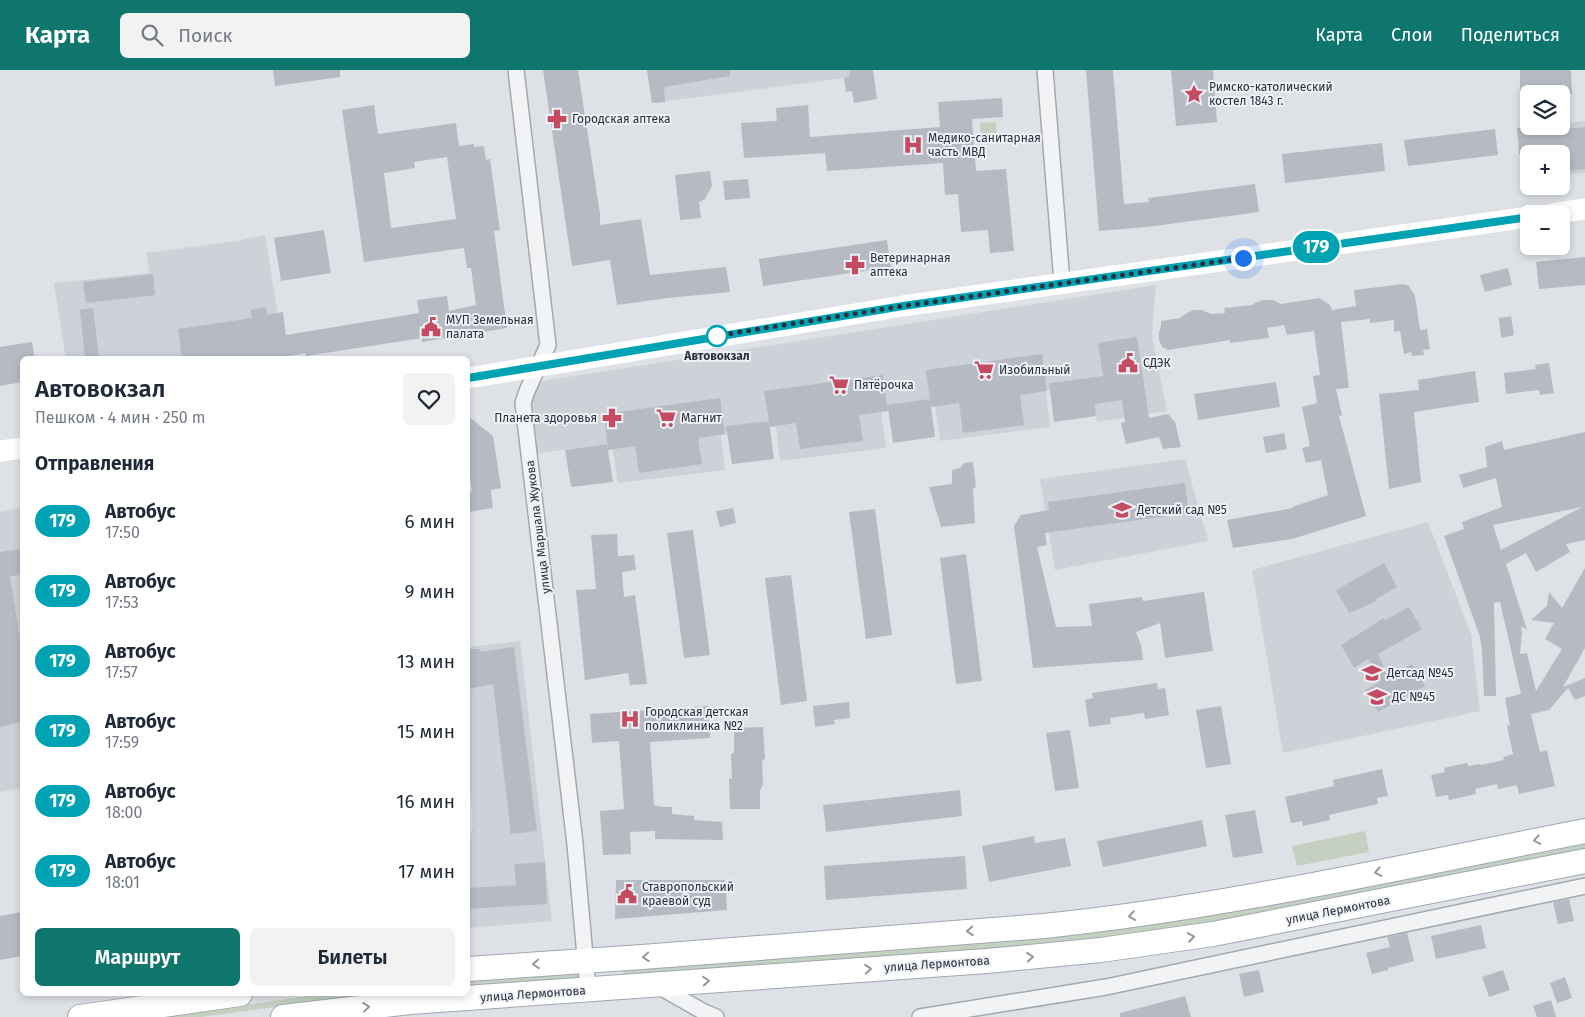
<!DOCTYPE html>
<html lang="ru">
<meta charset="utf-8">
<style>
:root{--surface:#fff;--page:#f2f2f3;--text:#1f2937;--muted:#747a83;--accent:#0f766e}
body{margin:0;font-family:"Fira Sans",sans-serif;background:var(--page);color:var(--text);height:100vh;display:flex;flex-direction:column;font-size:19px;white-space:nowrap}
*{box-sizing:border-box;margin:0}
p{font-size:16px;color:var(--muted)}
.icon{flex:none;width:28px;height:28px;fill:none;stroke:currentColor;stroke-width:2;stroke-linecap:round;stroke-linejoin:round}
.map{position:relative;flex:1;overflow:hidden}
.panel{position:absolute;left:20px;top:286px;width:450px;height:640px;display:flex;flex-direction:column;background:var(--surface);border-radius:8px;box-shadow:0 2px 8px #0003}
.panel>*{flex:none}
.badge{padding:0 10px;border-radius:16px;font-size:18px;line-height:32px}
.controls{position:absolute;left:1520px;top:15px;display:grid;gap:10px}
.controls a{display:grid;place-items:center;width:50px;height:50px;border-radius:8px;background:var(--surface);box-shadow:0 2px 8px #0003;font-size:25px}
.you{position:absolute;width:25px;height:25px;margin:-12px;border:4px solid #fff;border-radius:50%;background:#1a73e8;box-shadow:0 0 0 8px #1a73e833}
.map>.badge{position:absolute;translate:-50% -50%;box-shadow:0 0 0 2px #fff}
h2{padding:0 15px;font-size:19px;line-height:45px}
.round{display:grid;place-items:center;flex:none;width:52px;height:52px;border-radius:8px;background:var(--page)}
.summary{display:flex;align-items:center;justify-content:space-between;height:85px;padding:0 15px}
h1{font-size:24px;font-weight:600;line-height:38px}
.action{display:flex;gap:10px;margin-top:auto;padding:10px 15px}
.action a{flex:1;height:58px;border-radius:8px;background:var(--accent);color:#fff;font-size:20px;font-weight:600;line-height:58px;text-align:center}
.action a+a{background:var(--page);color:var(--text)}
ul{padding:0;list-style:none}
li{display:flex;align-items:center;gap:15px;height:70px;padding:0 15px}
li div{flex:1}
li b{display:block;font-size:19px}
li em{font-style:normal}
li .badge{min-width:55px;font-weight:700;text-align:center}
header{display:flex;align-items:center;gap:30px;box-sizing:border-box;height:70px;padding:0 25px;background:var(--accent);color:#fff}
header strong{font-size:24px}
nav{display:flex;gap:28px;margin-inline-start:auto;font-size:18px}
.search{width:350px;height:45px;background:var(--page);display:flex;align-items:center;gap:12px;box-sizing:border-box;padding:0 18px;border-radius:8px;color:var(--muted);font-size:19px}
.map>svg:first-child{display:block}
.built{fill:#cdd1d8}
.green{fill:#c5d0c0}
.building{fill:#b6bbc3;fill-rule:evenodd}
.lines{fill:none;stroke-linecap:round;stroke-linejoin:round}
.street-casing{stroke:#a4a9b0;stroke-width:18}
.primary-casing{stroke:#9fa7b2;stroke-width:26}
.street{stroke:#f1f3f5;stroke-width:15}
.secondary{stroke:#fff;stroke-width:21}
.primary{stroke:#fff;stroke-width:24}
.oneway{stroke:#94989e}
.line-casing{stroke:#fff;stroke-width:11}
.line{stroke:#00a3b4;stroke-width:8}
.walk{stroke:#29313c;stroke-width:5;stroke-dasharray:0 9}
.stop-dot{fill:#fff;stroke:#00a3b4;stroke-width:2.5}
.labels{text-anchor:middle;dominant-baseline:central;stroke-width:4;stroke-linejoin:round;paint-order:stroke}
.poi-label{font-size:12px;fill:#29313c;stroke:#eef1f5;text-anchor:start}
.stop-label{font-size:12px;font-weight:bold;fill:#29313c;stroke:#eef1f5}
.street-label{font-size:12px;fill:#29313c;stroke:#eef1f5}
</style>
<header>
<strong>Карта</strong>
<div class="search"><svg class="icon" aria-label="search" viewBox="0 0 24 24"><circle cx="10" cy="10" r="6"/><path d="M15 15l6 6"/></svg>Поиск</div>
<nav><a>Карта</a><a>Слои</a><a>Поделиться</a></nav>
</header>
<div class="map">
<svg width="1585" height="947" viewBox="0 0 1585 947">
<rect width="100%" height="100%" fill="#dee2e7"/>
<path class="built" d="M647 0H849L850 6 844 8 652 33Z
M1585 51V103L1561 105V84H1550L1547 56H1561V54Z
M265 165 285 289H66L54 213 150 203 146 183 237 171Z
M1156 215 1152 265 1167 341 1097 352 1090 308 1049 313 1050 320 1046 321 1050 357 940 371 935 336 887 335 888 341 881 342 886 378 780 391 776 356 769 357 768 351 727 357V364L721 365 725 400 618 413 613 380H608L607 374 533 384 528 337 533 322 539 313 549 310Z
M1185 389 1208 471 1055 500 1040 409Z
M22 438V588L0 592V442Z
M1428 452 1471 564 1480 641 1283 683 1252 500Z
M520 571 552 851 468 858V772L473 757 468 697V577Z
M22 593V718L0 722V598Z"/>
<path class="green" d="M996 52 997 69 981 70 980 53Z
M1365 761 1369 782 1297 796 1292 776Z
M1585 772V779L1211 853 1099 868 986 879 624 906 623 903 624 899 985 873 1149 855 1290 831Z
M576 903 578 904 579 907 576 909 468 916V911Z
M323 924H371L201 947H162Z"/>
<path class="building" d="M273 0H340V7L275 16Z
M543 0H578L600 144V155L641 149 650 205 726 197 730 222 668 228 617 235 610 190 572 196Z
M647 0H730V6L664 17 665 32 652 33Z
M849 0H873L877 29 854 33 852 21 846 22 844 8 850 6Z
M1086 0H1113L1124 134 1149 132 1148 128 1255 114 1259 142 1147 157 1099 161Z
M1171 0H1213L1217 52 1176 56Z
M1520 0H1571L1572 24H1520Z
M1002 28 1003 47 972 49 976 101 1006 99 1014 181 990 183 988 160 961 162 958 124 945 125 943 93 827 101 825 83 744 88 741 53 777 51 776 38 808 35 810 67 940 57 938 32Z
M374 35 378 64 456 53 459 76 474 74V77L484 76 486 90 490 89 500 160 494 161 507 258 422 272V268L306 286 305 283 274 289H258L257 287 244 289H182L178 259 252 248 250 240 266 237 267 245 283 242 286 265 419 243 417 230 447 226 449 241 476 235 471 198H467L464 178 364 192 342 40ZM447 87 456 149 391 158 384 103 415 98 414 92Z
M1530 57 1531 62 1585 57V99L1561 102V84H1519L1517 58Z
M1495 59 1498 85 1408 96 1404 70Z
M1382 73 1385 101 1285 113 1282 84Z
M710 101 712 116 705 129 699 132 701 148 680 150 675 105Z
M748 109 750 128 725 130 723 111Z
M324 160 331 203 281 211 274 168Z
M887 170 891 197 763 216 759 189Z
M1585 187V215L1539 219 1536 192Z
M1508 198 1512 215 1485 222 1480 205Z
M153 204 155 225 86 233 83 212Z
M1403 214 1409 216 1415 226 1420 260 1427 259 1430 279 1423 280 1424 285 1412 286 1411 282 1404 284 1400 261 1394 262V250L1370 253V249L1341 252 1349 318 1336 319 1342 345 1339 346 1366 446 1292 469 1233 478 1227 450 1293 438 1292 437 1328 425 1321 390 1306 393 1302 378 1310 376 1302 337 1317 333 1313 306 1320 305 1314 261 1287 265 1284 255 1267 258 1269 268 1230 273V270L1168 280 1162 277 1159 270V262L1161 257V251L1180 248 1187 243 1194 240H1202L1211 244 1225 243 1224 238 1253 235 1255 233 1263 230H1273L1281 234 1319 228 1330 235 1332 240 1356 236 1354 220Z
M93 238 99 289H85L80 240Z
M1511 246 1514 265 1501 268 1499 248Z
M1137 267 1149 348 1168 344 1175 352 1181 377 1163 379 1159 367 1126 374 1121 353 1125 352 1122 330 1095 334 1096 346 1054 352 1049 313 1103 306 1098 273Z
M32 272 35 289H22V312L0 316V277Z
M1042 284 1047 321 1020 325 1024 355 963 363 959 333 931 337 926 300Z
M1549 293 1554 323 1540 325 1539 320 1506 324 1504 303 1536 299 1535 295Z
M1475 301 1479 332 1414 342 1421 412 1389 419 1379 324 1419 320 1418 310Z
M883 305 887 335 930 329 935 367 893 373 888 339V341L859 345 863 371 800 379 796 353 770 357 764 321Z
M1276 312 1280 337 1198 350 1194 324Z
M720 328 725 364 698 368 702 394 639 403 635 376 608 380 604 344Z
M468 346 493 366 501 418 491 420 493 438 468 442V419L472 423 468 391Z
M769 351 774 389 732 394 726 356Z
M1585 362V470L1566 474 1570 482 1536 502 1526 483 1506 494 1527 560 1521 556 1522 562 1520 584 1527 583 1536 621 1562 579 1545 569 1554 553 1531 550 1547 536 1549 522 1562 538 1585 498V578L1563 617 1585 608V626L1575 630 1568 618 1549 640 1531 644 1540 682 1547 680 1555 716 1519 724 1517 715 1498 719 1497 714 1475 719 1476 724 1449 730 1448 725 1436 727 1431 705 1445 702 1444 698 1467 693 1468 696 1480 694 1481 695 1504 690 1503 687 1513 684 1507 656 1510 655 1505 628 1521 624 1500 532 1494 533 1496 626H1484L1482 581 1480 567 1444 466 1464 459 1462 452 1502 437 1496 408 1463 418 1459 405 1487 397 1485 377 1502 371 1504 380ZM1582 437 1501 480 1493 455Z
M1284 363 1287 379 1266 383 1263 367Z
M607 374 613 412 571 417 565 380Z
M973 392 976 417 973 419 975 453 941 457 929 417 952 414V400L960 398 964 393Z
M1185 413 1189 443 1045 463 1047 475 1037 477 1056 557 1092 556 1089 534 1142 527 1143 531 1204 522 1213 581 1165 588 1160 553 1136 562 1141 575 1143 590 1033 598 1014 456 1021 445 1049 440 1048 432Z
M733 438 736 453 720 457 716 441Z
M875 439 892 565 866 569 849 442Z
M693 460 710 585 684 588 667 463Z
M617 464 618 486 634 485 636 500 622 502 624 527 635 525 647 614 630 615 628 603 585 610 576 520 596 519 591 465Z
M22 479V505L10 506 22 583V652L0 657V482Z
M966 484 982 611 956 614 940 488Z
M1384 493 1397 517 1376 529 1377 531 1349 543 1336 520Z
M791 505 807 631 781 635 765 508Z
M1409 537 1422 559 1378 584 1388 607 1412 594 1425 616 1378 642 1365 620 1379 612 1368 589 1354 598 1341 575 1384 548 1385 550Z
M514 577 537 761 511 764 493 614 468 619V579H480L481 582Z
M1157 613 1158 619 1165 618 1169 645 1145 649 1144 643 1110 648 1111 654 1089 657 1085 630 1093 628 1092 623Z
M849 632 850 648 834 650 835 654 815 657 813 636Z
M708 636 710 668 650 672 654 735 663 737H672V744L694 746V750L722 752 723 770 655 769V761L630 762 631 784 603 785 600 741 624 739 619 671 592 673 590 644Z
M1221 636 1231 694 1206 698 1196 640Z
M763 657 765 688 762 692 763 715 760 720V739H730L729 709H732L731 684 734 683V658Z
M1070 660 1079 718 1055 721 1046 663Z
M1382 699 1388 726 1377 728 1378 734 1329 745 1330 750 1303 756 1302 751 1291 753 1285 727 1334 716 1333 710Z
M960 720 962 746 826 762 823 735Z
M1255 740 1263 783 1233 788 1225 745Z
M1202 750 1207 776 1103 797 1097 771Z
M1034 766 1035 773 1065 768 1071 796 989 812 982 776Z
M965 786 967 819 826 830 824 796Z
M545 792 547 834 468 839V818L516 815 514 794Z
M616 810H725L727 840 615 849Z
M1569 829 1574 851 1558 854 1553 832Z
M22 842V886L0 890V846Z
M1481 855 1486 878 1436 889 1431 866Z
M1407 863 1414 891 1388 898V900L1372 904 1366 883 1390 877 1387 867Z
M1259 900 1264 922 1244 927 1239 904Z
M1503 900 1510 920 1489 927 1482 907Z
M1565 907 1572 928 1557 933 1550 913Z
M1185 926 1191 947H1120V943Z
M1551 930 1556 947H1537L1533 936Z"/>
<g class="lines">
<defs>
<path id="street" d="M516 0 548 275 527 321 523 333 575 774 588 920
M1045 0 1062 213
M658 916 704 942 716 947
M920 947 1106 917 1585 816"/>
<path id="primary" d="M468 899 642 887 1044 856C1227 837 1405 796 1585 761
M80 947 240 924
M283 947 410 932 987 891 1101 880 1213 864 1585 791"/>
</defs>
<use href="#street" class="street-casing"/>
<use href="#primary" class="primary-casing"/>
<use href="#street" class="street"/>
<path class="secondary" d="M1552 144 1585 139
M468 308 903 236 1529 147
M0 381 22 378"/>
<use href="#primary" class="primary"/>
</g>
<defs><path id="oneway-chevron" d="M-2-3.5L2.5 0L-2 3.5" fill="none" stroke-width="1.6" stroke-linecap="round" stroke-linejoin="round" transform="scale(1.25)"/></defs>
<g class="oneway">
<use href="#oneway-chevron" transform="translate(1537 770) rotate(169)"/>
<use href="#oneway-chevron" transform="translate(1378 802) rotate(169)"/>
<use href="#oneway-chevron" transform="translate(1132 846) rotate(172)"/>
<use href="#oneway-chevron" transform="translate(970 861) rotate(176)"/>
<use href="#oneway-chevron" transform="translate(1191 867) rotate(-9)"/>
<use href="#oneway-chevron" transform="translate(646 887) rotate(176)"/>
<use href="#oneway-chevron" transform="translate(1030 887) rotate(-5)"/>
<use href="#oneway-chevron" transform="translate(536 894) rotate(176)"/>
<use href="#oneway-chevron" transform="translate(868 899) rotate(-4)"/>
<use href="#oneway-chevron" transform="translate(706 911) rotate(-4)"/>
<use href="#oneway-chevron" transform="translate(366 937) rotate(-6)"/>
</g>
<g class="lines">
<defs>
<path id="line" d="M468 308 903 236 1529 147"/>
</defs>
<use href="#line" class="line-casing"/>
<use href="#line" class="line"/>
<path class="walk" d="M717 266H715L903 236 1243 188"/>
</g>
<defs>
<symbol id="sight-bare" viewBox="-9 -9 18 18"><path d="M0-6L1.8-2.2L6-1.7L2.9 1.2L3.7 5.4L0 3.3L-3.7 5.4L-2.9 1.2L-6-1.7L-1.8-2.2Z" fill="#c44b62" stroke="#eef1f5" stroke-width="2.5" paint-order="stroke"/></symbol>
<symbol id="pharmacy-bare" viewBox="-9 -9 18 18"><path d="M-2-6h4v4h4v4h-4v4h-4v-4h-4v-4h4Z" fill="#c44b62" stroke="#eef1f5" stroke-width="2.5" paint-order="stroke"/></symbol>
<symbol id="hospital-bare" viewBox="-9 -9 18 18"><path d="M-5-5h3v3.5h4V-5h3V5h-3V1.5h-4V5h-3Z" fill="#c44b62" stroke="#eef1f5" stroke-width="2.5" paint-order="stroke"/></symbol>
<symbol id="civic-bare" viewBox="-9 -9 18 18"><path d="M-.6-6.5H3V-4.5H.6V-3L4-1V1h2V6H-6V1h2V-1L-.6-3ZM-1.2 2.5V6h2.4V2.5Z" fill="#c44b62" stroke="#eef1f5" stroke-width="2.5" paint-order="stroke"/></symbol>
<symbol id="supermarket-bare" viewBox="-9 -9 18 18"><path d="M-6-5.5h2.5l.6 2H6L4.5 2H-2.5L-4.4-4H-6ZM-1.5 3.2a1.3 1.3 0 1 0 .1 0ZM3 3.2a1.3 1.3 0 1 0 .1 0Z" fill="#c44b62" stroke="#eef1f5" stroke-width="2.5" paint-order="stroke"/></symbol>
<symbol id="school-bare" viewBox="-9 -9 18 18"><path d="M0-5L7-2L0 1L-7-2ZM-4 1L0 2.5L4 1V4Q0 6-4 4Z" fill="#c44b62" stroke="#eef1f5" stroke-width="2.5" paint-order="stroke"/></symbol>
</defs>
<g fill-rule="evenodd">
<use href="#sight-bare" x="1180" y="10" width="28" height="28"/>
<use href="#pharmacy-bare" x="543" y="35" width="28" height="28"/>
<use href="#hospital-bare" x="899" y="61" width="28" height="28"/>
<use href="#pharmacy-bare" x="841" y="181" width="28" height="28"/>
<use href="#civic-bare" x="417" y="243" width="28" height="28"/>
<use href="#civic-bare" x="1114" y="279" width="28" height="28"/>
<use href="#supermarket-bare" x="970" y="286" width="28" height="28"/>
<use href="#supermarket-bare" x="825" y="301" width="28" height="28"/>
<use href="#pharmacy-bare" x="598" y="334" width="28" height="28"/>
<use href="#supermarket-bare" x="652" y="334" width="28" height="28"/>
<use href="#school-bare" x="1108" y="426" width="28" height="28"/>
<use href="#school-bare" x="1358" y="589" width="28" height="28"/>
<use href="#school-bare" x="1363" y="613" width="28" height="28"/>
<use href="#hospital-bare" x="616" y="635" width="28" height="28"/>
<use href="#civic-bare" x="613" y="810" width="28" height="28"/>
</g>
<circle class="stop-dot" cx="717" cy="266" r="10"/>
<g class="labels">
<g class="poi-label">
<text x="1209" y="17">Римско-католический<tspan x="1209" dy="14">костел 1843 г.</tspan></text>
<text x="572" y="49">Городская аптека</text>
<text x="928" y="68">Медико-санитарная<tspan x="928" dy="14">часть МВД</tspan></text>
<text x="870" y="188">Ветеринарная<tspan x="870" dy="14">аптека</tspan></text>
<text x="446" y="250">МУП Земельная<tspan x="446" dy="14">палата</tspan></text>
<text x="1143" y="293">СДЭК</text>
<text x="999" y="300">Изобильный</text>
<text x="854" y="315">Пятёрочка</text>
<text x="597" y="348" text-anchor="end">Планета здоровья</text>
<text x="681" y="348">Магнит</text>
<text x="1137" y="440">Детский сад №5</text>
<text x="1387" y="603">Детсад №45</text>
<text x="1392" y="627">ДС №45</text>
<text x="645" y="642">Городская детская<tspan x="645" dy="14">поликлиника №2</tspan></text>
<text x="642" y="817">Ставропольский<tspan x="642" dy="14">краевой суд</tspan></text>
</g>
<g class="stop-label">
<text x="717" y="286">Автовокзал</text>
</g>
<g class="street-label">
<text transform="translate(538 457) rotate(-97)">улица Маршала Жукова</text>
<text transform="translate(1338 840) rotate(-11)">улица Лермонтова</text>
<text transform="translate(937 894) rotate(-4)">улица Лермонтова</text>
<text transform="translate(533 924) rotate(-4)">улица Лермонтова</text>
</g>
</g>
</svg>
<div class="controls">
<a><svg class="icon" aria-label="layers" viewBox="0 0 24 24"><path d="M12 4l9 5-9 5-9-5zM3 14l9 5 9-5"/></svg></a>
<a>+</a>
<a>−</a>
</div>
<div class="you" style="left:1243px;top:188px"></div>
<b class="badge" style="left:1316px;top:177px;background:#00a3b4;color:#fff">179</b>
<section class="panel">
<div class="summary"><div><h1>Автовокзал</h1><p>Пешком · 4 мин · 250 m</p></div><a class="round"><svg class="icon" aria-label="heart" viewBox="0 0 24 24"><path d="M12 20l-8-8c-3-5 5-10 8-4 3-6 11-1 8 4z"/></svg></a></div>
<h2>Отправления</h2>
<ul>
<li><span class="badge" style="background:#00a3b4;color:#fff">179</span><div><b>Автобус</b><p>17:50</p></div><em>6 мин</em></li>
<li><span class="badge" style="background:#00a3b4;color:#fff">179</span><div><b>Автобус</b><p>17:53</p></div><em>9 мин</em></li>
<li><span class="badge" style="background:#00a3b4;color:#fff">179</span><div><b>Автобус</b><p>17:57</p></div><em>13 мин</em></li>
<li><span class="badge" style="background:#00a3b4;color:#fff">179</span><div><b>Автобус</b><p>17:59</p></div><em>15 мин</em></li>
<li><span class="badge" style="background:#00a3b4;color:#fff">179</span><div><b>Автобус</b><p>18:00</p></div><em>16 мин</em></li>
<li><span class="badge" style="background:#00a3b4;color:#fff">179</span><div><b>Автобус</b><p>18:01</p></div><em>17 мин</em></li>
</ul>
<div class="action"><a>Маршрут</a><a>Билеты</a></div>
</section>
</div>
